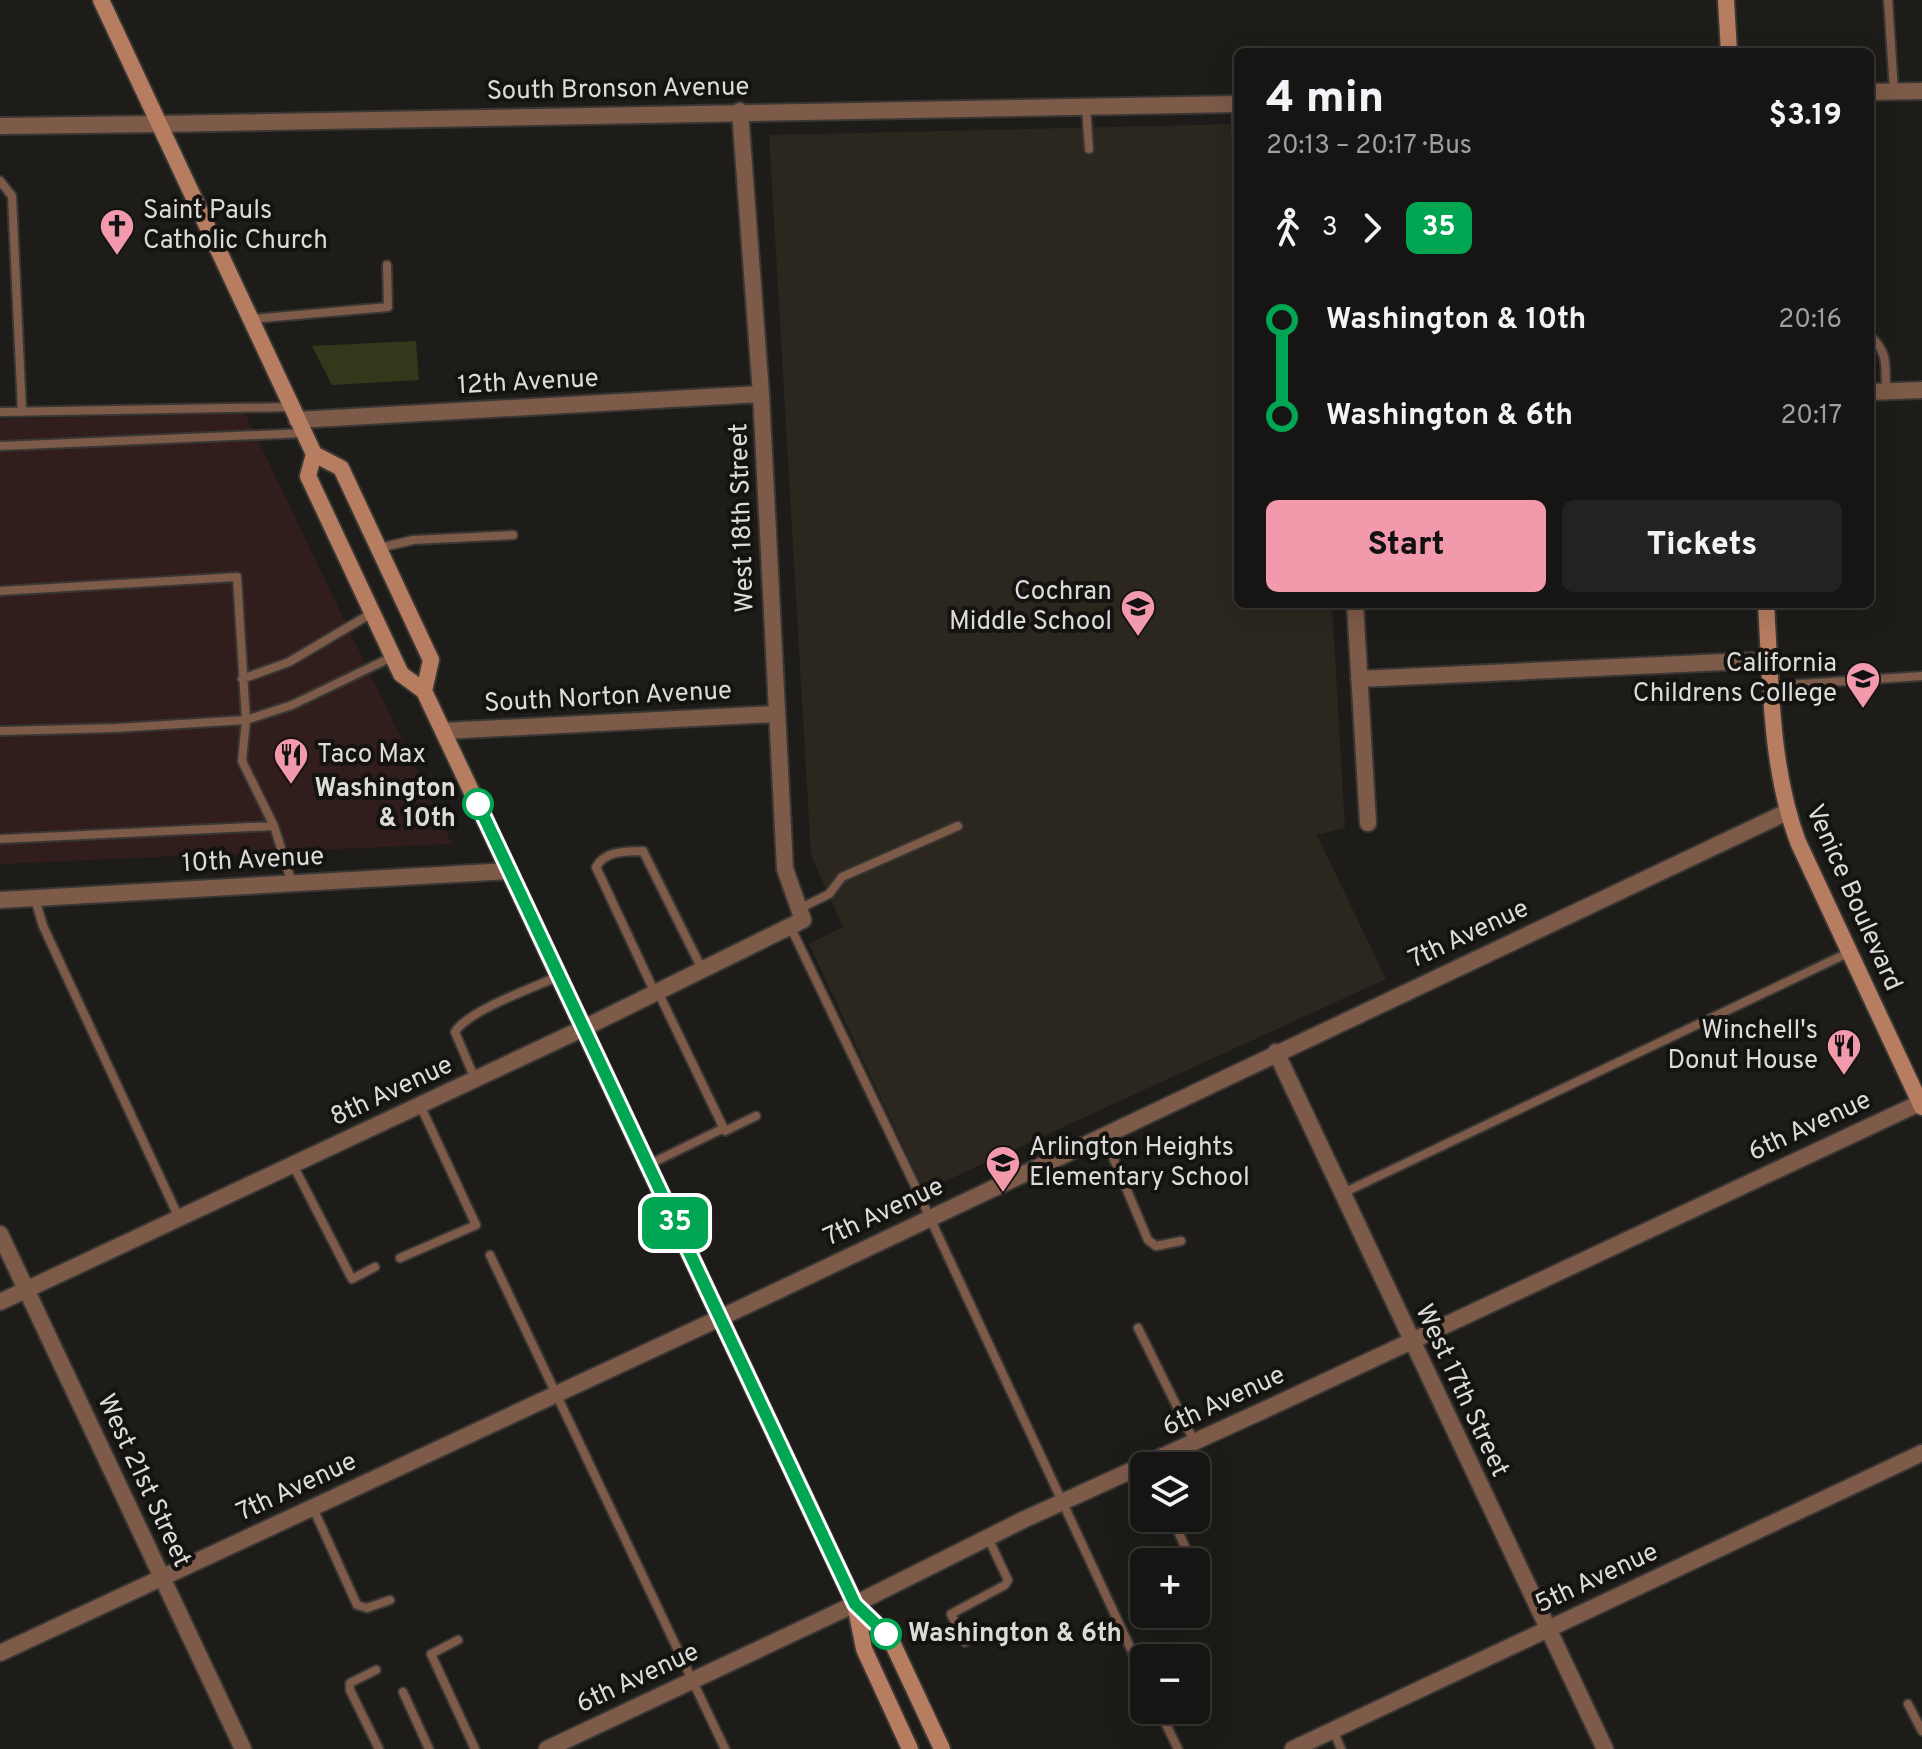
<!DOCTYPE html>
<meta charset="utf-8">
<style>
:root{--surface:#161513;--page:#232221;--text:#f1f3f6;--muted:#9e9fa0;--line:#353433;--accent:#f29aac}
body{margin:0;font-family:Overpass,sans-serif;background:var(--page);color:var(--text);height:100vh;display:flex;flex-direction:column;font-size:30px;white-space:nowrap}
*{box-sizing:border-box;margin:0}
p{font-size:26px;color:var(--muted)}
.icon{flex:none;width:44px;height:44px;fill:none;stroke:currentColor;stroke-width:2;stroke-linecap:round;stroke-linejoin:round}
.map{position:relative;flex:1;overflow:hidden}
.details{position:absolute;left:1234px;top:48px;width:640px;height:560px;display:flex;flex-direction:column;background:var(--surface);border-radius:12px;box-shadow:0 8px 32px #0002,0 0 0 2px var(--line)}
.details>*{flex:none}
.badge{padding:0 16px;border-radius:12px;font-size:28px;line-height:52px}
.buttons{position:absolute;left:1130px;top:1452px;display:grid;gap:16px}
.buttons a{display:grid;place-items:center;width:80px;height:80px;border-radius:12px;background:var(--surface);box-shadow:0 8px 32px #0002,0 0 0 2px var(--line);font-size:40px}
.map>.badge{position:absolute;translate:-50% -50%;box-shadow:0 0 0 4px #fff}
.legs{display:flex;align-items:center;gap:12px;height:88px;padding:0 32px;font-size:26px}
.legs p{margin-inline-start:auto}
.headline{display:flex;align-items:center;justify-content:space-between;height:136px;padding:0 32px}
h1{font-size:44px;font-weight:800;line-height:60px}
.action{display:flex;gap:16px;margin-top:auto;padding:16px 32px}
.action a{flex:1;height:92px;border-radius:12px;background:var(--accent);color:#111;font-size:32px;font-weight:800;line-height:92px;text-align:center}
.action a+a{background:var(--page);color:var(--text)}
ul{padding:0 32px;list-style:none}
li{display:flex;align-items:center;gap:28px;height:96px;font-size:30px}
li i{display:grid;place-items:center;width:12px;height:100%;margin:0 10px;background:currentColor}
li i::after{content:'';width:20px;height:20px;margin:-10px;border:6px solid;border-radius:50%;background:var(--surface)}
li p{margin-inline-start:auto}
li:first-child i{background:linear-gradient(#0000 50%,currentColor 0)}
li:last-child i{background:linear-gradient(currentColor 50%,#0000 0)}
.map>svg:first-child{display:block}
.commercial{fill:#301d1c}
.built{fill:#2b261e}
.green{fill:#35371b}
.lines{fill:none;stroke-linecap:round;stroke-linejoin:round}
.service-casing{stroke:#393734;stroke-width:12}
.minor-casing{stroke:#393734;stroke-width:20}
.tertiary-casing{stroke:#393734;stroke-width:20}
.secondary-casing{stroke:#393734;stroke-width:20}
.service{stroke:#7e5a49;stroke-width:8}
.minor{stroke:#7e5a49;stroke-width:16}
.tertiary{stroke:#7e5a49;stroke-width:16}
.secondary{stroke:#b77d61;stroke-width:16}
.line-1-casing{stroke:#fff;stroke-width:18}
.line-1{stroke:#00a651;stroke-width:12}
.stop-1-dot{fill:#fff;stroke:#00a651;stroke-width:4}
.labels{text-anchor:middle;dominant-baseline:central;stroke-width:8;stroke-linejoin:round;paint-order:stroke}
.street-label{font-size:26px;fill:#dddbda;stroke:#141310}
.poi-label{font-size:26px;fill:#dddbda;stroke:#141310;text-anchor:start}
.stop-label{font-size:26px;font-weight:bold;fill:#dddbda;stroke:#141310;text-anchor:end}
</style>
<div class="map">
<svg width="1922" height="1749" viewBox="0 0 1922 1749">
<rect width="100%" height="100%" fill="#1e1c19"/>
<path class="commercial" d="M245 413 452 844 0 864V419Z"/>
<path class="built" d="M1238 124V604H1332L1345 828 1317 835 1386 979 924 1191 809 944 843 927 811 855 769 135Z"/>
<path class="green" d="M416 341 419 380 332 385 312 346Z"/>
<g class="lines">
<defs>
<path id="service" d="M1888 0 1894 91
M1236 104 1238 143
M1086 107 1089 149
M0 181 12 196 22 412
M251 319 388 307 387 265
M1870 336C1889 352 1885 367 1886 391
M0 412 291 407
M0 446 304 433
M379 548 413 540 513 535
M0 591 237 577 246 720 242 761 274 826
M242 679 289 662 372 613
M1771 686 1922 676
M0 731 116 728 246 720 292 705 392 657
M0 839 274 826 292 883
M35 899 43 926 179 1218
M799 909 829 894 842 877 958 826
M790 926 916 1188 1144 1677
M658 992 725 1131 756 1116
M655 993 596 867C606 850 625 852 643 851L702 969
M475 1079 455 1032C467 1011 535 987 559 976
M1104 1136 1148 1240 1156 1246 1181 1241
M293 1165 352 1279 375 1267
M648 1165 724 1128
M1343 1193 1850 952
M490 1255 725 1749
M400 1258 476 1225 420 1105
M1138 1328 1194 1441
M313 1508 357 1605 367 1608 390 1600
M1172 1518 1192 1562
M458 1640 431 1654 475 1749
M965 1642 951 1614 1005 1585 1008 1580 988 1538
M376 1670 350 1683V1690L379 1749
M403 1692 429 1749
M1908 1704 1922 1731
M1159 1710 1178 1749
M1333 1730 1341 1749"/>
<path id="minor" d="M0 126 159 124
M1870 392 1922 390
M297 420 761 394
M1355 604 1368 823
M1359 679 1769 660
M443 731 775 714
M1276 1052 1605 1749
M0 1234 243 1749
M0 1302 584 1028 803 920 785 869 761 394 740 111
M855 1604 1025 1519 1275 1405 1922 1102
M0 1653 720 1318 1787 812
M1293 1749 1922 1453"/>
<path id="tertiary" d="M1870 92 1922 91
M159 124 1238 104
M0 900 509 871
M547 1749 855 1604"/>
<path id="secondary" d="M101 0 314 454 341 468 431 660 424 691
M1726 0 1729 52
M314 454 308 476 401 674 424 691 855 1604 864 1649 910 1749
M1766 604C1771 683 1770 767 1798 842L1922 1107
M855 1604 890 1638 942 1749"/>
</defs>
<use href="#service" class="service-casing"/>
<use href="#minor" class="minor-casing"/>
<use href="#tertiary" class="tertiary-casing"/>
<use href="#secondary" class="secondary-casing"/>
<use href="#service" class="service"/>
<use href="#minor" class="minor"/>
<use href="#tertiary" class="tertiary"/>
<use href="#secondary" class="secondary"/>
</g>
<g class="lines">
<defs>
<path id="line-1" d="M478 804 855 1604 886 1634"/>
</defs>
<use href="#line-1" class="line-1-casing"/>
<use href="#line-1" class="line-1"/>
</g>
<defs>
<symbol id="church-pin" viewBox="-11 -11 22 30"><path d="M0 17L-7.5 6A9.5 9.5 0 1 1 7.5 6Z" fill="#f29aac" stroke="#141310"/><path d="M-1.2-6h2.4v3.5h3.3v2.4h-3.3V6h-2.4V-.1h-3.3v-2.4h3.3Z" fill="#111"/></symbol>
<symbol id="school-pin" viewBox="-11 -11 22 30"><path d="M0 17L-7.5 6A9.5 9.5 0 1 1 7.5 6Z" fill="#f29aac" stroke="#141310"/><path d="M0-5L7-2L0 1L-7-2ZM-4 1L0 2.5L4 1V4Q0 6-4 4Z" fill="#111"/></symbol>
<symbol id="restaurant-pin" viewBox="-11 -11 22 30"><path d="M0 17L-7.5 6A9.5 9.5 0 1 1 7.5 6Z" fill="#f29aac" stroke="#141310"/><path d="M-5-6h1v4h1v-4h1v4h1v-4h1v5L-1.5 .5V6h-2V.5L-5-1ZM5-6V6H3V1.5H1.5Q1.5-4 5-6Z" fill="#111"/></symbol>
</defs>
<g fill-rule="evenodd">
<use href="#church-pin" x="97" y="206" width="40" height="54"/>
<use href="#school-pin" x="1118" y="587" width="40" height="54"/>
<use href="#school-pin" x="1843" y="659" width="40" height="54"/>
<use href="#restaurant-pin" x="271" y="735" width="40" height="54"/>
<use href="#restaurant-pin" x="1824" y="1026" width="40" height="54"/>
<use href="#school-pin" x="983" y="1143" width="40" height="54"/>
</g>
<g class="stop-1-dot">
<circle cx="478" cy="804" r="14"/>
<circle cx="886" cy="1634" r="14"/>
</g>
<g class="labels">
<g class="street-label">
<text transform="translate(618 90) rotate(-1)">South Bronson Avenue</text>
<text transform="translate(528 383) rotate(-3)">12th Avenue</text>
<text transform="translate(743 518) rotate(-92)">West 18th Street</text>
<text transform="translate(608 698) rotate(-3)">South Norton Avenue</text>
<text transform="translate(253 861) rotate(-3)">10th Avenue</text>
<text transform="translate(1853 898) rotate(66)">Venice Boulevard</text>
<text transform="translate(1469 935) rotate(-25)">7th Avenue</text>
<text transform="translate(392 1092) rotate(-25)">8th Avenue</text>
<text transform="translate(1810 1127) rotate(-25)">6th Avenue</text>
<text transform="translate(884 1213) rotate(-25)">7th Avenue</text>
<text transform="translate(1461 1391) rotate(65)">West 17th Street</text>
<text transform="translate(1224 1402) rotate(-25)">6th Avenue</text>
<text transform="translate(143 1481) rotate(65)">West 21st Street</text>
<text transform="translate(297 1488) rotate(-25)">7th Avenue</text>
<text transform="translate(1597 1579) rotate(-25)">5th Avenue</text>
<text transform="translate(638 1679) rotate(-25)">6th Avenue</text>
</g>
<g class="poi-label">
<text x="143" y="211">Saint Pauls<tspan x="143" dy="30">Catholic Church</tspan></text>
<text x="1112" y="592" text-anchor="end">Cochran<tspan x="1112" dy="30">Middle School</tspan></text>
<text x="1837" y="664" text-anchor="end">California<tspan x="1837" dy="30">Childrens College</tspan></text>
<text x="317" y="755">Taco Max</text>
<text x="1818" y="1031" text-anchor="end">Winchell's<tspan x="1818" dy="30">Donut House</tspan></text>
<text x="1029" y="1148">Arlington Heights<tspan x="1029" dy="30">Elementary School</tspan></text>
</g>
<g class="stop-label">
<text x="456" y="789">Washington<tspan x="456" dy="30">&amp; 10th</tspan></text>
<text x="908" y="1634" text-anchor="start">Washington &amp; 6th</text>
</g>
</g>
</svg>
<div class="buttons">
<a><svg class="icon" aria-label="layers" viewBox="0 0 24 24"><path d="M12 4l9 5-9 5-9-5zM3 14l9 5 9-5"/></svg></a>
<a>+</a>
<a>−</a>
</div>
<b class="badge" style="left:675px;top:1223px;background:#00a651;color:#fff">35</b>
<section class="details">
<div class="headline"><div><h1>4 min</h1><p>20:13 – 20:17 · Bus</p></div><b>$3.19</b></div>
<div class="legs"><svg class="icon" aria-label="walk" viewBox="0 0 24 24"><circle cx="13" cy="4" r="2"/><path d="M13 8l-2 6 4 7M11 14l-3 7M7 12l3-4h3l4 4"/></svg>3<svg class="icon" aria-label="forward" viewBox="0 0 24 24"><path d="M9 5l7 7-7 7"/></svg><b class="badge" style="background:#00a651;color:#fff">35</b></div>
<ul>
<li><i style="color:#00a651"></i><b>Washington &amp; 10th</b><p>20:16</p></li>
<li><i style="color:#00a651"></i><b>Washington &amp; 6th</b><p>20:17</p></li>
</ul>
<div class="action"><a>Start</a><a>Tickets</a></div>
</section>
</div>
